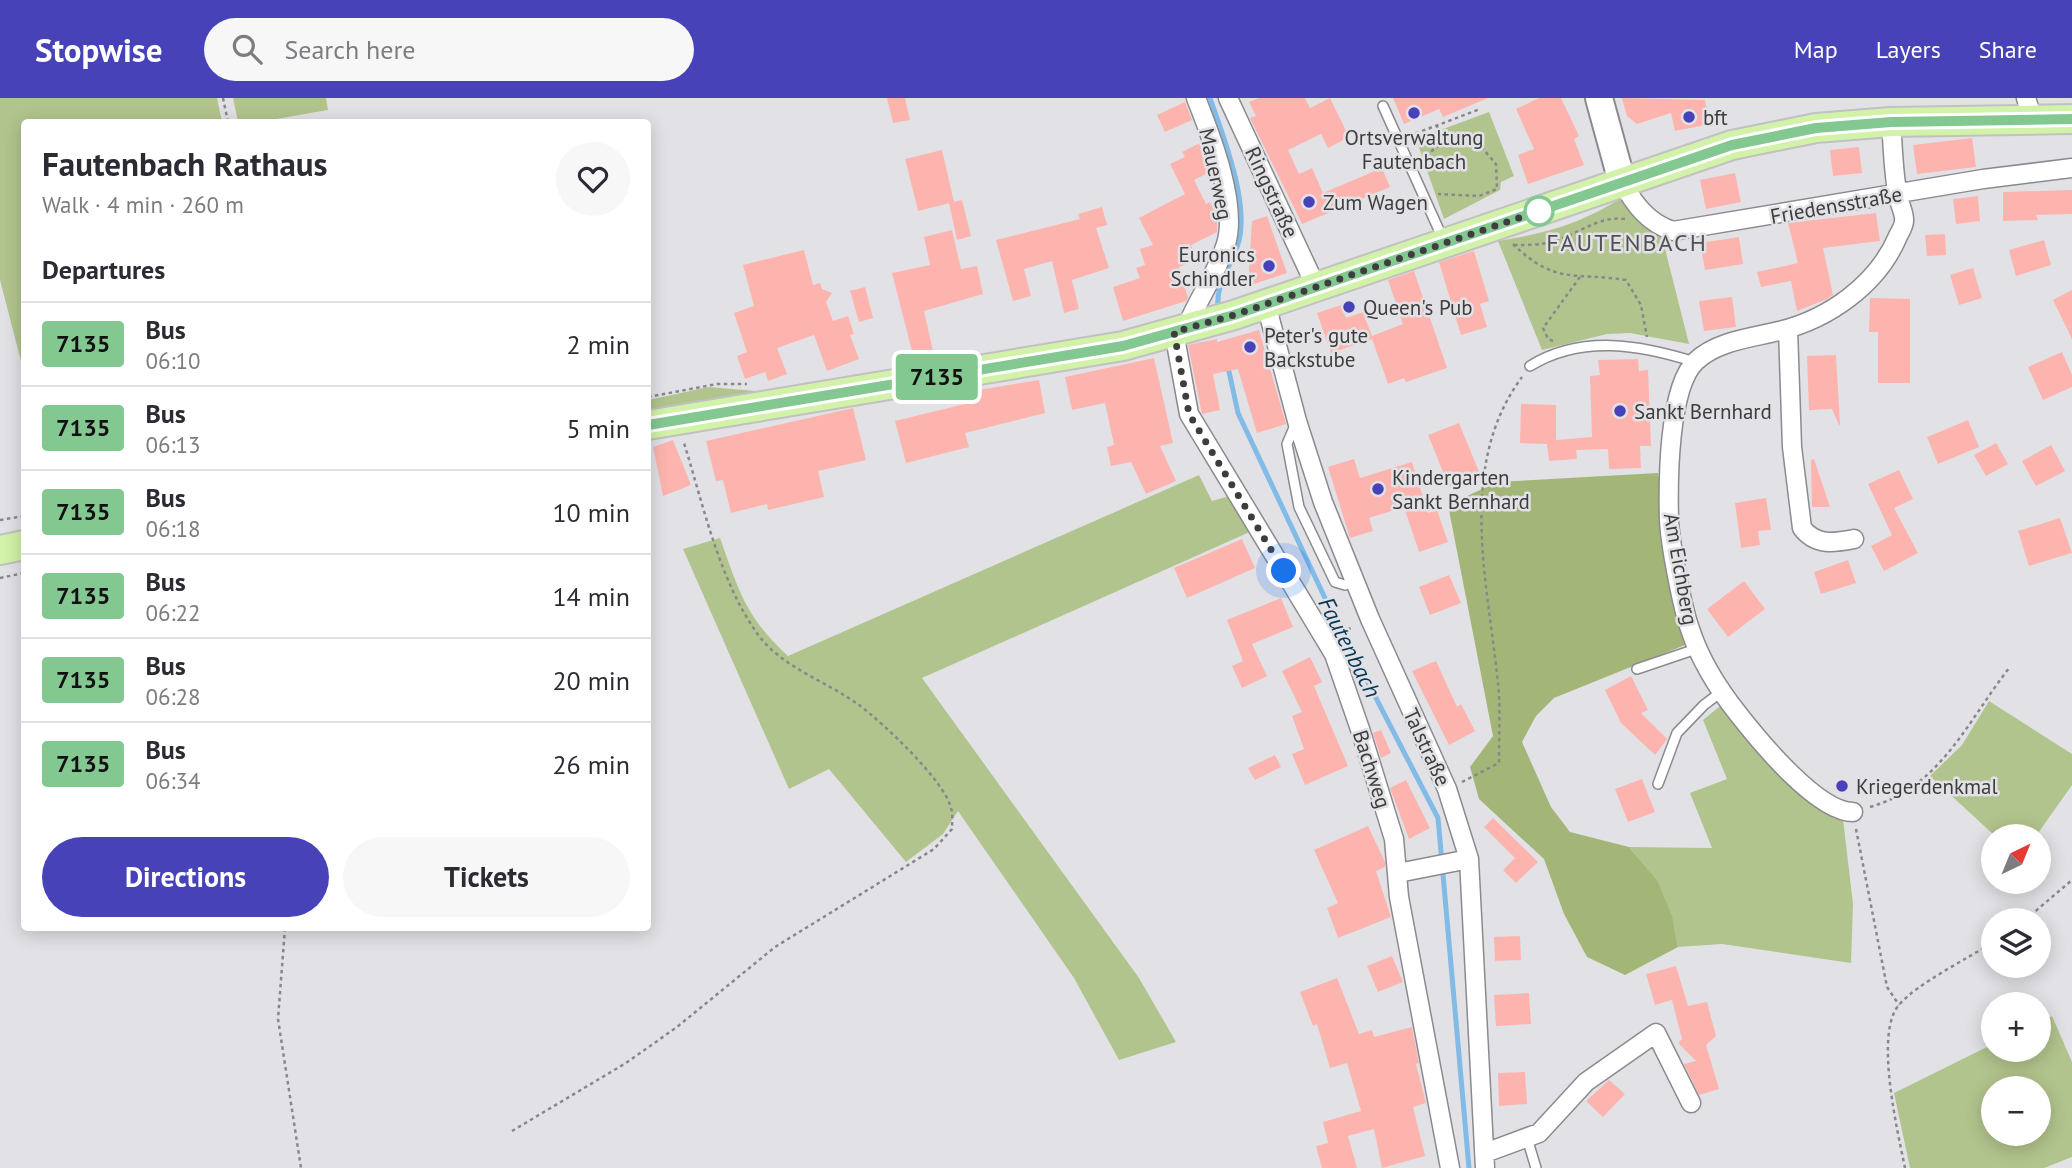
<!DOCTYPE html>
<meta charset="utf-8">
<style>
:root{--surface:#fff;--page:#f7f7f7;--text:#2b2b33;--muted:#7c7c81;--line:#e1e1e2;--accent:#4842b8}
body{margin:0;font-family:"PT Sans",sans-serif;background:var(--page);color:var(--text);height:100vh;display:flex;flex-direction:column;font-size:26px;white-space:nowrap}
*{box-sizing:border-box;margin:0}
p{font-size:23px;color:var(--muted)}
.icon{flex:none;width:38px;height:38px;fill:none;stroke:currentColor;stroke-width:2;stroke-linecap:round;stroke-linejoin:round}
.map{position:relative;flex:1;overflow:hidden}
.drawer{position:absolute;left:21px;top:21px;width:630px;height:812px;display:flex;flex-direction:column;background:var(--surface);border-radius:7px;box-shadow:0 4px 18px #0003}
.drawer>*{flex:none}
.badge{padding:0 14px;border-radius:5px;font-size:24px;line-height:46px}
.needle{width:46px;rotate:43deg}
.fabs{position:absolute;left:1981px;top:726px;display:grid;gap:14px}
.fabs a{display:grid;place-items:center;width:70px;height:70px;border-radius:50%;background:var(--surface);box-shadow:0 4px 18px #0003;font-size:35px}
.you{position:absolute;width:35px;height:35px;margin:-18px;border:5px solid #fff;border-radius:50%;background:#1a73e8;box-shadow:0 0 0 10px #1a73e833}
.map>.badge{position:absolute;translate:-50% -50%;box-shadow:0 0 0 4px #fff}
h2{padding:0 21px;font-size:26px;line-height:63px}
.round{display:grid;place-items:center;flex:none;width:74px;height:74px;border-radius:37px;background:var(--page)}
.head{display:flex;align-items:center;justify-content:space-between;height:119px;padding:0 21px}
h1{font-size:33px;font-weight:700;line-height:52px}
.primary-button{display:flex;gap:14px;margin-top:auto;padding:14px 21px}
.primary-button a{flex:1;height:80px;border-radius:42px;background:var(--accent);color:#fff;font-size:28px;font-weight:700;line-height:80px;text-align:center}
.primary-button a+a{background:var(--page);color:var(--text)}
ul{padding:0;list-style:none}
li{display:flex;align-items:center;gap:21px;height:84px;padding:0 21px;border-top:2px solid var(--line)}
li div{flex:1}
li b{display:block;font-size:26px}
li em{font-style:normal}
li .badge{min-width:77px;font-weight:700;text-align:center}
header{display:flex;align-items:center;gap:42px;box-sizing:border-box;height:98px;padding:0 35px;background:var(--accent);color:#fff}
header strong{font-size:33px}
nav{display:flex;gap:38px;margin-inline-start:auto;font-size:24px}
.search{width:490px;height:63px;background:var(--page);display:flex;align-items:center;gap:18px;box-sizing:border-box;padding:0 24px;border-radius:38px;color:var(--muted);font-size:26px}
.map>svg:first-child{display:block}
.green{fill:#b2c48d;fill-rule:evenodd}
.forest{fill:#a3b678}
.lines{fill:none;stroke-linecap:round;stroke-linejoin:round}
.stream{stroke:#81bbe6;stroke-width:5}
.building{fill:#fdb4ae}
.lane-casing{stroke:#8b8b8f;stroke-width:12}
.street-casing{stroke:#8b8b8f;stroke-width:21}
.secondary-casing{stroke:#8b8b8f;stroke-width:30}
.primary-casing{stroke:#c1c1c1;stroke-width:32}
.path{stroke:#88888b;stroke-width:2.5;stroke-dasharray:3.5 3.5;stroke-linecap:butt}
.lane{stroke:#fff;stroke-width:9}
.street{stroke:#fff;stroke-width:18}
.secondary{stroke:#fff;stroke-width:26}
.primary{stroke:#d1f2a8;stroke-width:28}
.line-casing{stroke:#fff;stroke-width:16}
.line{stroke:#84c891;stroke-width:10}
.walk{stroke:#3d3d3e;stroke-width:7;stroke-dasharray:0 12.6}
.poi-dot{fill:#4842b8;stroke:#e2e2e6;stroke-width:2.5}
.stop-dot{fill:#fff;stroke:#84c891;stroke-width:3.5}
.labels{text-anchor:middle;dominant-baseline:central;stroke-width:5;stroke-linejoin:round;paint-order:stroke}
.poi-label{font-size:21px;fill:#3d3d3e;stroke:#e2e2e6;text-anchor:start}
.street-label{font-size:21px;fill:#3d3d3e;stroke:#e2e2e6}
.water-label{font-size:23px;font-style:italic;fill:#093854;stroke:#e2e2e6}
.quarter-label{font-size:24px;letter-spacing:2px;fill:#515155;stroke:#e2e2e6}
</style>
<header>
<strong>Stopwise</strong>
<div class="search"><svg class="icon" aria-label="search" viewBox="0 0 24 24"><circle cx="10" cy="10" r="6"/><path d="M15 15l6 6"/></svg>Search here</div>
<nav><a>Map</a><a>Layers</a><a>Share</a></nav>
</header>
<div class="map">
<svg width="2072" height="1070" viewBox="0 0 2072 1070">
<rect width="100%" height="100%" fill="#e2e2e6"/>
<path class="green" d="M0 0H217L222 24H24V275L0 182Z
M233 0H326L328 12 259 24H238Z
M1489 14 1514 78 1501 84 1500 92 1444 121 1416 41Z
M1620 101 1661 135 1689 246 1630 235 1607 236 1542 252 1498 143C1547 135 1577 127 1620 101Z
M709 289 768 294 648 315V302Z
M1199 377 1212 403 1229 398 1252 433 922 580 1139 880 1176 944 1119 962 1074 880 958 713 943 736 906 764 829 671 789 691 683 451 720 440C739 493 745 518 788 558Z
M1989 603 2072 656V687L2036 738H1995L1930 678 1962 647Z
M1725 604 1843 721 1853 806 1851 865 1722 846 1678 849C1670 802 1659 785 1629 749L1712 750 1690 695 1727 681 1703 622Z
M2052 918 2072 964V1059L2044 1070H1910L1894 995 1993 946V952H2039V924ZM1993 990H2039V1036H1993Z"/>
<path class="forest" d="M1658 375 1685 547 1554 600 1536 618 1522 644 1551 709 1570 734 1629 749 1658 784 1672 818 1678 849 1625 877 1587 859 1564 816 1544 761 1479 701 1470 669 1493 638 1448 407 1497 384Z"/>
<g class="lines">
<path class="stream" d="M1210 0C1223 38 1249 103 1239 143 1232 169 1213 187 1219 214
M1228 269 1238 315 1332 515 1438 720 1469 1070"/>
</g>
<path class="building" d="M887 0H905L910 22 893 25Z
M1259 0H1305L1310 10 1330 0 1349 39 1328 50 1321 36 1288 52 1299 76 1312 70 1323 95 1382 70 1390 89 1302 126 1250 20 1256 18 1249 4Z
M1393 0H1488L1443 19 1439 11 1404 26Z
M1539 0H1561L1579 38 1574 41 1584 67 1528 86 1518 57 1534 51 1516 11Z
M1622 0 1705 2 1710 26 1675 33 1671 15 1637 26 1627 18Z
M1185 4 1192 22 1165 34 1157 17Z
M1972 40 1976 69 1917 76 1913 47Z
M1200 45 1210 74 1194 82 1206 106 1210 104 1217 119V134L1191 147 1197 162 1179 169 1188 200 1186 203 1123 223 1113 189 1140 180 1136 170 1145 167 1140 151 1153 147 1139 120 1185 96 1170 66 1185 59 1182 54Z
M1859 49 1862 75 1833 78 1830 52Z
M942 52 954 104 918 113 905 61Z
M1735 75 1741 104 1706 111 1700 82Z
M2072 92V116L2036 117 2038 122 2003 123V94Z
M1978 98 1980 123 1956 126 1953 101Z
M962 102 971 138 957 142 949 105Z
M1102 109 1107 127 1096 130 1109 170 1072 182 1079 211 1064 215 1052 163 1024 171 1031 198 1013 203 996 142 1080 121 1078 116Z
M1876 115 1880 143 1823 150 1833 197 1827 201 1797 213 1791 183 1761 189 1757 174 1798 165 1788 125Z
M1267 118 1287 175 1248 188 1252 123Z
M952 132 961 171 977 168 983 196 924 213 933 253 913 257 892 175 930 167 924 139Z
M1945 136 1946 157 1927 158 1925 137Z
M1739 139 1743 166 1705 172 1700 145Z
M2044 142 2051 167 2016 178 2009 152Z
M804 152 813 187 820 185 822 191 832 195 826 204 833 223 848 218 854 236 850 237 859 261 827 273 814 237 777 250 787 276 768 283 765 274 745 281 737 258 747 254 734 215 754 208 743 167Z
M1474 153 1489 203 1480 206 1487 229 1461 237 1439 164Z
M1973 170 1982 200 1959 207 1950 177Z
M1414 173 1447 270 1406 284 1404 280 1388 286 1372 241 1331 255 1317 215 1341 207 1346 220 1363 214 1372 238 1403 226 1388 182Z
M865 189 873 220 859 224 850 193Z
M2072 192V241L2053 202Z
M1732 199 1736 229 1704 233 1699 203Z
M1870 200 1910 201V285H1878V234H1869Z
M1259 232 1286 326 1257 335 1238 271 1213 276 1220 312 1202 316 1188 247 1217 241V244Z
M2062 254 2072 277V289L2043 302 2028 269Z
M1836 257 1840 327H1839L1832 311 1809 312 1807 258Z
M1154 260 1173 345 1160 348 1176 383 1146 396 1131 364 1111 368 1107 349 1114 347 1105 305 1072 312 1065 279Z
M1638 261 1639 273 1648 272 1651 348H1640L1641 370 1609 371 1608 351 1576 352 1577 361 1549 363 1547 346 1520 345 1521 306 1556 307V342L1592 339 1590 278 1600 277 1598 262Z
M1039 282 1045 315 965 335 969 349 906 365 895 323 973 304 972 293Z
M853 310 866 362 818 373 824 399 768 412 767 406 731 415 723 382 716 383 706 343Z
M1968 322 1979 349 1938 366 1927 339Z
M1459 325 1480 376 1449 389 1428 337Z
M673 342 691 387 663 398 653 349Z
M1996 345 2008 366 1986 378 1974 357Z
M2051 347 2065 373 2036 388 2022 363Z
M1354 361 1360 380 1412 364 1428 415 1437 412 1448 444 1419 454 1404 409 1369 420 1373 433 1350 440 1328 369Z
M1814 361 1830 409H1812L1811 362Z
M1899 372 1913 401 1894 410 1918 455 1884 473 1871 448 1892 437 1868 386Z
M1766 400 1771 432 1758 433 1760 447 1741 450 1735 405Z
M2060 420 2072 455 2029 468 2018 433Z
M1242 441 1255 470 1187 500 1174 470Z
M1848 462 1856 485 1821 496 1814 474Z
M1449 477 1461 505 1430 517 1419 489Z
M1744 483 1765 511 1728 539 1707 511Z
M1281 500 1293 529 1252 546 1267 578 1242 590 1232 568 1243 563 1227 522Z
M1310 559 1322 584 1314 588 1348 668 1305 687 1292 656 1304 651 1292 618 1302 614 1282 573Z
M1436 563 1457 609 1461 606 1475 633 1449 647 1412 573Z
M1631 578 1648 612 1641 615 1667 641 1655 657 1621 625 1605 592Z
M1381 632 1391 655 1381 660 1373 635Z
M1275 657 1281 669 1255 682 1248 670Z
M1642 681 1655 714 1628 724 1615 691Z
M1406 682 1430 730 1409 741 1390 690Z
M1493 720 1538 764 1516 785 1503 772 1515 760 1484 729Z
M1368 728 1385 764V769L1376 773 1391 819 1338 840 1327 810 1338 805 1314 752Z
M1520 838 1521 862 1495 863 1494 839Z
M1392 858 1403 884 1378 894 1367 868Z
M1676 868 1688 908 1707 904 1716 938 1706 947 1719 991 1699 997 1684 966 1696 963 1678 945 1682 941 1672 902 1655 907 1646 876Z
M1337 880 1359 936 1372 932 1374 939 1412 929 1419 965 1416 966 1426 1005 1413 1009 1425 1058 1382 1070 1374 1031 1348 1038 1357 1070H1322L1316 1048 1328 1045 1323 1024 1361 1013 1347 965 1330 970 1317 926 1313 928 1300 894Z
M1529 895 1531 926 1496 928 1494 897Z
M1525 974 1527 1006 1499 1008 1498 975Z
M1609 982 1625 996 1603 1019 1586 1003Z"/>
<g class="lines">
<defs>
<path id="lane" d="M1383 8 1443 141
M1530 268C1582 236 1641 247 1695 264
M1296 325 1287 346 1299 409 1335 484 1345 487 1355 483
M1637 571 1699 550
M1658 686 1677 635 1704 607 1721 594
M1527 1040 1536 1070"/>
<path id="street" d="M1228 0 1311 178 1313 189
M2026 0 2033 22
M1622 84C1634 106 1648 125 1673 133L1983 81 2072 70
M1266 206 1297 323 1323 404 1370 521 1447 691 1469 761 1485 1070
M1193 229 1191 219C1202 195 1218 172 1226 146 1238 106 1211 38 1196 0
M1788 231 1792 349 1802 430C1816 448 1834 445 1854 441
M1174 234 1189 316 1334 556 1361 634 1394 741 1399 799 1450 1070
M1853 714C1818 714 1761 645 1739 617 1719 592 1700 562 1690 531 1682 509 1670 445 1669 422 1668 385 1668 289 1696 263 1717 243 1751 240 1779 233 1829 221 1878 186 1898 138 1900 134 1904 128 1904 123 1905 116 1899 105 1898 98 1893 74 1893 48 1891 24
M1398 775 1469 761
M1485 1055 1539 1035 1586 984 1656 935 1691 1005"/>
<path id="secondary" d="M1599 0 1622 84"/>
<path id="primary" d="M648 327 1123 248 1234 217 1732 47 1816 30 1891 24 2072 21
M0 452 24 447"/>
</defs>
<use href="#lane" class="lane-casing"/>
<use href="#street" class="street-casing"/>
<use href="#secondary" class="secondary-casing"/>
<use href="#primary" class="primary-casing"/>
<path class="path" d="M223 0 228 24
M1437 28 1442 45
M1409 38 1480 11
M1420 62 1442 45 1467 41 1477 44 1496 66 1497 91 1479 98 1438 96
M1513 146C1555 187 1573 174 1626 182L1641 207 1647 239
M1514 147C1525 147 1537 147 1547 145 1574 140 1597 117 1625 121
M1553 243 1548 241 1543 230 1580 179
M648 299 717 286H747
M0 422 24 418
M0 480 24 475
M1341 534 1354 529
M1462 684 1499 665C1499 642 1500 619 1499 596 1490 491 1454 371 1522 279
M1870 709C1941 689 1968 622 2010 569
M1856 731 1887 889 1899 907
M2025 822 2072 782
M285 830 278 921 301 1070
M512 1033 626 965 677 929 775 849 934 751 952 731C952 725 953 716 951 710 944 682 883 625 859 607 828 584 783 570 759 538 719 483 704 409 684 345
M1905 1070C1898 1035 1874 935 1899 907 1916 886 1969 860 1993 844"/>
<use href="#lane" class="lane"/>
<use href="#street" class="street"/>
<use href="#secondary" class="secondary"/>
<use href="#primary" class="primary"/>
</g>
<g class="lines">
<defs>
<path id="line" d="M648 327 1123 248 1234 217 1732 47 1816 30 1891 24 2072 21"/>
</defs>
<use href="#line" class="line-casing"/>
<use href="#line" class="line"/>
<path class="walk" d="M1284 473 1189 316 1174 234 1234 217 1539 113"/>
</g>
<g class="poi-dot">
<circle cx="1414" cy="15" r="7"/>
<circle cx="1689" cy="19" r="7"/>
<circle cx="1309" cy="104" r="7"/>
<circle cx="1269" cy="168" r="7"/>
<circle cx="1349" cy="209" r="7"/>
<circle cx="1250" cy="249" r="7"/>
<circle cx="1620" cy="313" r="7"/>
<circle cx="1378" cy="391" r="7"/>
<circle cx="1842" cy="688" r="7"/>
</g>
<circle class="stop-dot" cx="1539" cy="113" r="14"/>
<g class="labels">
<g class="poi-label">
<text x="1703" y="19">bft</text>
<text x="1414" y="39" text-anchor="middle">Ortsverwaltung<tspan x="1414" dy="24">Fautenbach</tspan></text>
<text x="1323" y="104">Zum Wagen</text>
<text x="1255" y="156" text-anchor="end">Euronics<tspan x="1255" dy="24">Schindler</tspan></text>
<text x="1363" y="209">Queen's Pub</text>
<text x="1264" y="237">Peter's gute<tspan x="1264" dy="24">Backstube</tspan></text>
<text x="1634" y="313">Sankt Bernhard</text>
<text x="1392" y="379">Kindergarten<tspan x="1392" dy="24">Sankt Bernhard</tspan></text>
<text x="1856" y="688">Kriegerdenkmal</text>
</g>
<g class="street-label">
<text transform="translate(1216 76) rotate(78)">Mauerweg</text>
<text transform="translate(1272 94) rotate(65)">Ringstraße</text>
<text transform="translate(1836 107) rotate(-10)">Friedensstraße</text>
<text transform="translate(1681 471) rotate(80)">Am Eichberg</text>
<text transform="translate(1427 649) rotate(65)">Talstraße</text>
<text transform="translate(1372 671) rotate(72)">Bachweg</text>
</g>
<g class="water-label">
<text transform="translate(1350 549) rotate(63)">Fautenbach</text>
</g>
<g class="quarter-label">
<text x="1627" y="144">FAUTENBACH</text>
</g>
</g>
</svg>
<div class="fabs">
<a><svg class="needle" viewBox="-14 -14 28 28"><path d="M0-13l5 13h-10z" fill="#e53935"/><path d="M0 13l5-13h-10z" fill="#7c7c81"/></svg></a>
<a><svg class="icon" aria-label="layers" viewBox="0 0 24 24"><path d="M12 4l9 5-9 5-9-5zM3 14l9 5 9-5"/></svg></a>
<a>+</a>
<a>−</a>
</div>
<div class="you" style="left:1284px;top:473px"></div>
<b class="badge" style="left:937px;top:279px;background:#84c891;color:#111">7135</b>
<section class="drawer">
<div class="head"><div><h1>Fautenbach Rathaus</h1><p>Walk · 4 min · 260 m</p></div><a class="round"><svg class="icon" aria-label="heart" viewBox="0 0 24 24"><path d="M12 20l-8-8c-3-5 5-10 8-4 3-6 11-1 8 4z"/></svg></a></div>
<h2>Departures</h2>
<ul>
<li><span class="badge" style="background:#84c891;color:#111">7135</span><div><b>Bus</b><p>06:10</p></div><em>2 min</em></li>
<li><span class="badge" style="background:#84c891;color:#111">7135</span><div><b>Bus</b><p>06:13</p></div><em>5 min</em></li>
<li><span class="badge" style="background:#84c891;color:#111">7135</span><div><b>Bus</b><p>06:18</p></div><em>10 min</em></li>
<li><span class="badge" style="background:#84c891;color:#111">7135</span><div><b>Bus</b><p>06:22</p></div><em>14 min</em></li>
<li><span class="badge" style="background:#84c891;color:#111">7135</span><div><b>Bus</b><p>06:28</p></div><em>20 min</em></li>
<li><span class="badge" style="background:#84c891;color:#111">7135</span><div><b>Bus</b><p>06:34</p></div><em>26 min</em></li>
</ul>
<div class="primary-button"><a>Directions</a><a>Tickets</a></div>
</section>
</div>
